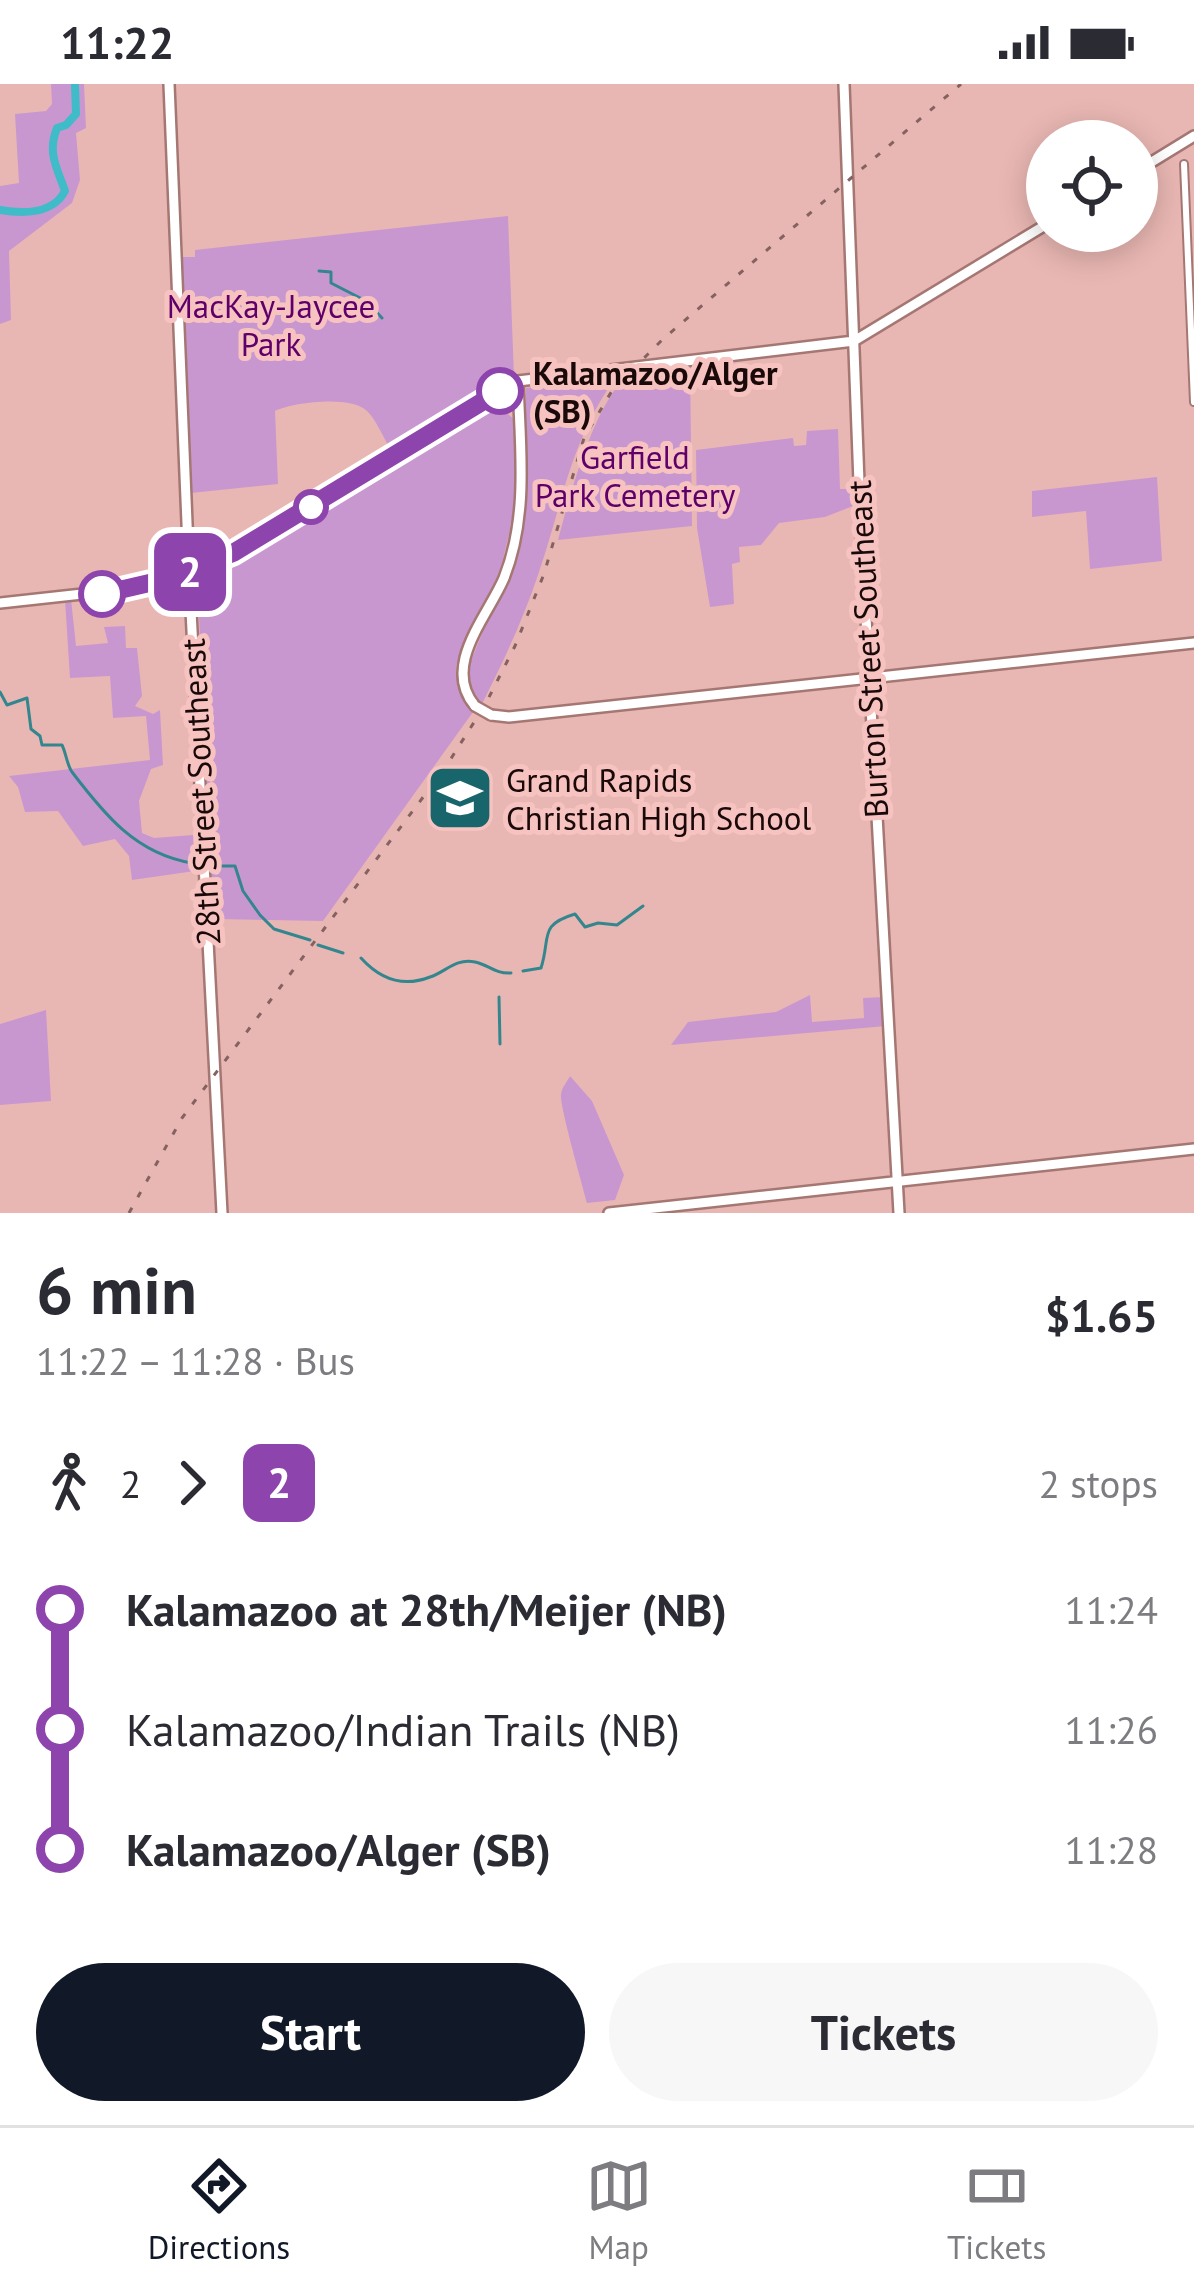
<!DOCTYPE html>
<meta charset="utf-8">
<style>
:root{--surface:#fff;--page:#f7f7f7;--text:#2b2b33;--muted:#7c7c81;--line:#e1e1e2;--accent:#111827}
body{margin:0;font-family:"PT Sans",sans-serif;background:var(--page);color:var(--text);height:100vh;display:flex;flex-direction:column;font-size:45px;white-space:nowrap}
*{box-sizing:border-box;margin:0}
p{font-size:39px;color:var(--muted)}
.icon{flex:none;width:66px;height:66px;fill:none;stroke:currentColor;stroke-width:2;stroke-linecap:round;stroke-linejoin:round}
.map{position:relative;height:1129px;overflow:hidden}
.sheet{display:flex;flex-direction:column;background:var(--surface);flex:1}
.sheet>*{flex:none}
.badge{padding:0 24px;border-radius:18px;font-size:42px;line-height:78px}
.controls{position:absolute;left:1026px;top:36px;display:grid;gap:24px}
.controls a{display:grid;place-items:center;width:132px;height:132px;border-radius:50%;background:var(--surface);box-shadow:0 6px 30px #0003;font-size:60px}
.map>.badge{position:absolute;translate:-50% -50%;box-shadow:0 0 0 6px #fff}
.legs{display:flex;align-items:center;gap:18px;height:132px;padding:0 36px;font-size:39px}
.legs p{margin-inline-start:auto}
.overview{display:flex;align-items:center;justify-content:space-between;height:204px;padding:0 36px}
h1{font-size:66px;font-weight:700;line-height:90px}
.action{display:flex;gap:24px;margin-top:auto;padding:24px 36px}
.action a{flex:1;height:138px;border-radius:72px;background:var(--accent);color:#fff;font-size:48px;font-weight:700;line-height:138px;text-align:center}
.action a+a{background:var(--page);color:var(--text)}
ul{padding:0 36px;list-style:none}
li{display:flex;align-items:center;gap:42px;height:120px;font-size:45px}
li i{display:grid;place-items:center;width:18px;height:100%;margin:0 15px;background:currentColor}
li i::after{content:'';width:30px;height:30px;margin:-15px;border:9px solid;border-radius:50%;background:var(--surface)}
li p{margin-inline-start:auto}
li:first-child i{background:linear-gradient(#0000 50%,currentColor 0)}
li:last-child i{background:linear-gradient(currentColor 50%,#0000 0)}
.status{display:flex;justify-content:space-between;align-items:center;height:84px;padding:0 60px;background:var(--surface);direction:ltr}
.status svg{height:33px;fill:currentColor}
.menu{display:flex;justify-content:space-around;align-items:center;height:168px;border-top:3px solid var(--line);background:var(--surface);font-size:33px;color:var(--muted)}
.menu a{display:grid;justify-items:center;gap:6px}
.menu .on{color:var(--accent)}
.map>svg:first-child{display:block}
.green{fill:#c997cf}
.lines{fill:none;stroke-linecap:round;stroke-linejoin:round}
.stream{stroke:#34868e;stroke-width:3}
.river{stroke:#3fbcc7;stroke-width:8}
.minor-casing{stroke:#a57773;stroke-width:10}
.major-casing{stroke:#a57773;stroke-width:14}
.minor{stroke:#fff;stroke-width:6}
.major{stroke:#fff;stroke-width:9}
.rail{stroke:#836260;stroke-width:3;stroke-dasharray:6 12;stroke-linecap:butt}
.major-bridge-casing{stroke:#a57773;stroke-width:14;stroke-linecap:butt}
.major-bridge{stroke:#fff;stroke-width:9}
.line-1-casing{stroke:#fff;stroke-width:27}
.line-1{stroke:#8e44ad;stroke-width:18}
.stop-1-dot{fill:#fff;stroke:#8e44ad;stroke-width:6}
.labels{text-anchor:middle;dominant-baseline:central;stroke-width:10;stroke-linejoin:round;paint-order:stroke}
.park-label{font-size:33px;fill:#5f006a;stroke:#f7c3c0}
.stop-label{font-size:33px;font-weight:bold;fill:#1a0909;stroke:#f7c3c0;text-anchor:start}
.street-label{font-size:33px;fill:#1a0909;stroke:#f7c3c0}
.poi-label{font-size:33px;fill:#1a0909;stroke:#f7c3c0;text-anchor:start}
</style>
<div class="status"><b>11:22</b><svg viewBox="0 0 49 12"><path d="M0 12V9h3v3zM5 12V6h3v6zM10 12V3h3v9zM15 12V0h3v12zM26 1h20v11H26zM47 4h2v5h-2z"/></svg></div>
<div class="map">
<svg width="1194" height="1129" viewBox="0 0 1194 1129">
<rect width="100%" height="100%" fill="#e9b7b3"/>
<path class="green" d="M51 0H84L86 44 76 49 80 96 72 119 9 167 11 236 0 240V102L19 99 15 30 46 27 52 20Z
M508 132 514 293 485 311 515 336V415L509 450 501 484 456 581 458 605 473 628 323 837 213 835 197 488 263 457 442 348 437 339 392 368C384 355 377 337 367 327 352 311 293 318 275 327L278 400 191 409 181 173H195V166Z
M690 279 692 442 558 456C569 415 596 309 634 287 648 279 674 281 690 279Z
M617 291C569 360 564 415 538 491 523 536 503 578 482 620L472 608 468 584 508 486 526 426V304Z
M838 345 840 405H853V422L825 433 779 439 761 461 739 463 740 478 732 480 734 520 710 523 697 444 696 366 793 354 794 362 806 361 807 347Z
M1157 393 1162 477 1090 485 1086 427 1032 433V407Z
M71 515 76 562 108 559 104 543 125 542 126 564H137L142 612 135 622 153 630 160 626 163 681 151 685 139 717 142 749 154 754 193 751 195 787 132 796 129 772 115 755 83 762 58 727 25 728 18 703 9 692 150 676 146 632 113 634 110 592 70 594 65 516Z
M810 911 812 938 864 934 863 914 884 913 886 942 671 961 688 938 776 928Z
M46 926 51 1017 0 1021V940Z
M570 992 592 1017 624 1091 615 1116 587 1119C583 1103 559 1020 561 1010 562 1003 567 998 570 992Z"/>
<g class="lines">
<path class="stream" d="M319 187 331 188V199L366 217 382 234
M0 608 7 621 27 614 31 645 40 652 42 661H62C66 669 67 681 72 688 104 730 136 770 192 779
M215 782H235L243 807 260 831 274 845 310 856
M318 861 343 869
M361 874C380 895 402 904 430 893 446 888 455 874 475 878 489 881 495 890 511 889
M523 887 541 884C551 853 538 841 575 830L585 843 598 839 617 841 643 822
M499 913 500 960"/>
<path class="river" d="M0 126C23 130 53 130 65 107 57 84 47 69 57 44L66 41 76 30 75 0"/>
<defs>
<path id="minor" d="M1184 80 1194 318"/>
<path id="major" d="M169 0 189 488 222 1129
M844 0 860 425 899 1129
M1137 87 1194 52
M0 519 137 504 233 469 518 297 854 257 1047 140
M475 622C441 582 488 532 504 494 529 431 520 363 518 297
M491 631 509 633 1194 559
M609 1129 1194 1065"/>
</defs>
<use href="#minor" class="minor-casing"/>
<use href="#major" class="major-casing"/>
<use href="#minor" class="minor"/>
<use href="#major" class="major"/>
<path class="rail" d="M129 1129 182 1034 445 684 485 621 515 562 544 490 584 354 613 305 663 255 961 0"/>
<defs>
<path id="major-bridge" d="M475 622 491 631"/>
</defs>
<use href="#major-bridge" class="major-bridge-casing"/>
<use href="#major-bridge" class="major-bridge"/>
</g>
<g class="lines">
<defs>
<path id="line-1" d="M102 510 171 494 233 469 500 307"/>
</defs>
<use href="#line-1" class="line-1-casing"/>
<use href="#line-1" class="line-1"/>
</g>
<defs>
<symbol id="school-square" viewBox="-11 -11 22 22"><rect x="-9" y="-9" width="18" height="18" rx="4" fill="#18666c" stroke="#f7c3c0"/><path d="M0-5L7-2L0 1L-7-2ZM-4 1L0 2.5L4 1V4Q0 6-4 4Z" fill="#fff"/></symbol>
</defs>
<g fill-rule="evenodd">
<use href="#school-square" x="422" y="676" width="76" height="76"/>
</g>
<g class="stop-1-dot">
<circle cx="500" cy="307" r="21"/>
<circle cx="311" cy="423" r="15"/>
<circle cx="102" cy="510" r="21"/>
</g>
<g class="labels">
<g class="park-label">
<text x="271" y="221">MacKay-Jaycee<tspan x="271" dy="38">Park</tspan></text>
<text x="635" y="372">Garfield<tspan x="635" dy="38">Park Cemetery</tspan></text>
</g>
<g class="stop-label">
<text x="533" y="288">Kalamazoo/Alger<tspan x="533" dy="38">(SB)</tspan></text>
</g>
<g class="street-label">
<text transform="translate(867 565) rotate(-93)">Burton Street Southeast</text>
<text transform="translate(200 708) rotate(-93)">28th Street Southeast</text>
</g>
<g class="poi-label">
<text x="506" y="695">Grand Rapids<tspan x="506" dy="38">Christian High School</tspan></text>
</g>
</g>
</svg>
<div class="controls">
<a><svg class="icon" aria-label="locate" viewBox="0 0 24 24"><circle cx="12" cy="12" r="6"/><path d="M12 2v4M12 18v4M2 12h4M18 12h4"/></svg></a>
</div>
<b class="badge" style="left:190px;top:488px;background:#8e44ad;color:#fff">2</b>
</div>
<section class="sheet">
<div class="overview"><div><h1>6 min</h1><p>11:22 – 11:28 · Bus</p></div><b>$1.65</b></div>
<div class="legs"><svg class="icon" aria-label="walk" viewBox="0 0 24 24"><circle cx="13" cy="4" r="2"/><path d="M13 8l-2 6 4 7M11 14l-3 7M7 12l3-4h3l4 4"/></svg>2<svg class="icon" aria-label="forward" viewBox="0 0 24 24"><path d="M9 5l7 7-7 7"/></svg><b class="badge" style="background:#8e44ad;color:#fff">2</b><p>2 stops</p></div>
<ul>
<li><i style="color:#8e44ad"></i><b>Kalamazoo at 28th/Meijer (NB)</b><p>11:24</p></li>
<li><i style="color:#8e44ad"></i><span>Kalamazoo/Indian Trails (NB)</span><p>11:26</p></li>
<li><i style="color:#8e44ad"></i><b>Kalamazoo/Alger (SB)</b><p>11:28</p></li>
</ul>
<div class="action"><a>Start</a><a>Tickets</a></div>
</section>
<nav class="menu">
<a class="on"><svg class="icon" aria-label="directions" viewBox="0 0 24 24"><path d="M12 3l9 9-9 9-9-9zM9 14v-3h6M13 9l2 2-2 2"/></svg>Directions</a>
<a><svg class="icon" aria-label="map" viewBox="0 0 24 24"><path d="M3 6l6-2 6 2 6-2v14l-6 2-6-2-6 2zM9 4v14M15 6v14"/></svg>Map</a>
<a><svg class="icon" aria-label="tickets" viewBox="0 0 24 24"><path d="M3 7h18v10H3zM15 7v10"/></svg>Tickets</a>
</nav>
